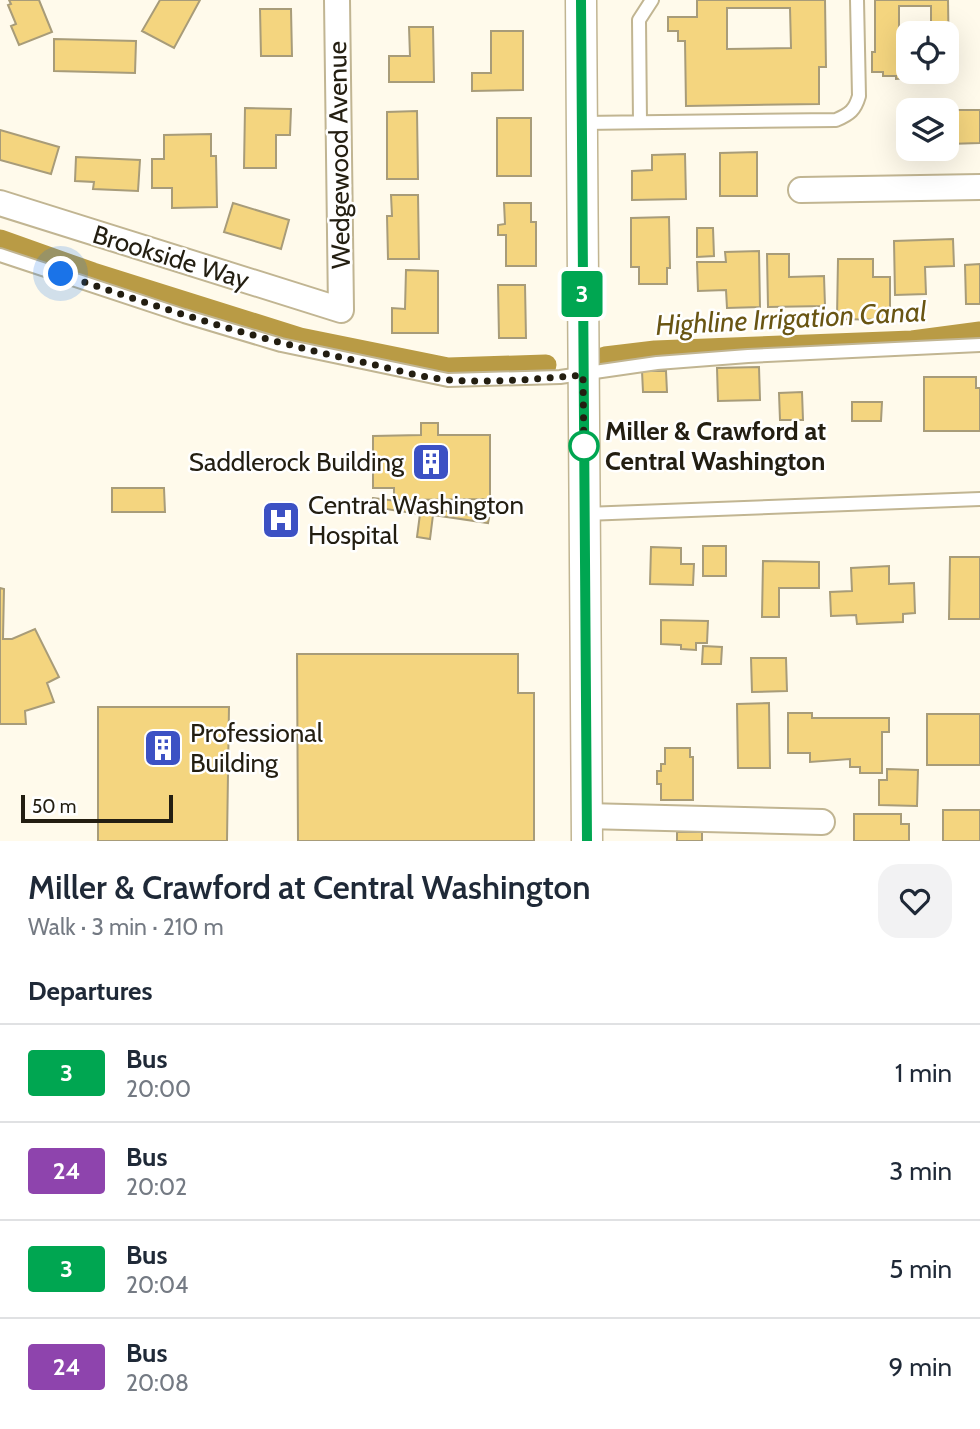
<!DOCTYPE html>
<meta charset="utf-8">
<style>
:root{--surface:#fff;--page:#f2f2f3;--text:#1f2937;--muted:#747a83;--line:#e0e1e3}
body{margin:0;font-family:Cabin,sans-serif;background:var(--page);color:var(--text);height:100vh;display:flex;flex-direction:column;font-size:26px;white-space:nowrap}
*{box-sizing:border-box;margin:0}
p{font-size:23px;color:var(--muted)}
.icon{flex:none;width:38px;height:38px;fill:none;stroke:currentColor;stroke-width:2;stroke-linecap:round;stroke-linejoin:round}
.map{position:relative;height:841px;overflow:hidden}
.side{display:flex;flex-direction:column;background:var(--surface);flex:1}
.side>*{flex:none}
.badge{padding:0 14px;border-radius:5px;font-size:24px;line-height:46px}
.fabs{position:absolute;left:896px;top:21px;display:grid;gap:14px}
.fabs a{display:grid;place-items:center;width:63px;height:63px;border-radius:14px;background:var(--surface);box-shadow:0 7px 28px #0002;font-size:35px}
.scale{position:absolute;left:21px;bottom:18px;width:152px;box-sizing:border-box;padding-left:7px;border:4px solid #231e11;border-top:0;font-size:19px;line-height:24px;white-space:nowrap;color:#231e11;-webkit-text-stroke:5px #fff;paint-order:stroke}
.you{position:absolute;width:35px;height:35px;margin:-18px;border:5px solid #fff;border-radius:50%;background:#1a73e8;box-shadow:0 0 0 10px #1a73e833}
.map>.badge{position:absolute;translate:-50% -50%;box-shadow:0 0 0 4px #fff}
h2{padding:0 28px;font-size:26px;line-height:63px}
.round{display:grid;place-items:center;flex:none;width:74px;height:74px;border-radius:21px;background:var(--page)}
.head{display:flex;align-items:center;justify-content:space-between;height:119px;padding:0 28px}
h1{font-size:33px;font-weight:600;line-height:52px}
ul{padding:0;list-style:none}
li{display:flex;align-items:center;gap:21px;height:98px;padding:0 28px;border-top:2px solid var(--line)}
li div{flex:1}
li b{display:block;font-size:26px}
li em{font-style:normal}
li .badge{min-width:77px;font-weight:700;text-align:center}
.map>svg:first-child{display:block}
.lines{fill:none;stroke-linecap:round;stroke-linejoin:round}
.canal{stroke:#b99b45;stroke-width:21}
.building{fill:#f4d57f;stroke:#a89c79;stroke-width:2;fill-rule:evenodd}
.service-casing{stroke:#c1b592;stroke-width:16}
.minor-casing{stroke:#c1b592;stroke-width:28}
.tertiary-casing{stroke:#c1b592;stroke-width:33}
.service{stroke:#fff;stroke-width:12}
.minor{stroke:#fff;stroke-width:24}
.tertiary{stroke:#fff;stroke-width:30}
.line-casing{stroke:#fff;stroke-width:16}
.line{stroke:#00a651;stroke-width:10}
.walk{stroke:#231e11;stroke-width:7;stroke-dasharray:0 12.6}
.stop-dot{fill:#fff;stroke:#00a651;stroke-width:3.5}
.labels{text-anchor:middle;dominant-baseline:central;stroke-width:5;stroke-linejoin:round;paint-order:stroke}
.street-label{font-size:26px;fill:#231e11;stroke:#fff}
.stop-label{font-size:26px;font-weight:bold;fill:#231e11;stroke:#fff;text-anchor:start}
.poi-label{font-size:26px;fill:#231e11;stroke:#fff;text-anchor:start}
.water-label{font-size:28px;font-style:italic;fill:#695513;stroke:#fff}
</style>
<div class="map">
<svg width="980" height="841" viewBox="0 0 980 841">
<rect width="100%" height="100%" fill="#fffaeb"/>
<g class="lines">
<path class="canal" d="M0 240 93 273 300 338 448 368 546 365
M605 357 655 351 912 341 980 332"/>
</g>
<path class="building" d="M9 0H39L52 32 19 45 11 26 16 24 8 5 11 4Z
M160 0H200L174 48 142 31Z
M697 0H825L826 67H819V104L686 106 685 41H678V31H668V17H697ZM727 8H790L791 48 727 49Z
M875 0H948L949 68H947V33H908V72H944V76L896 79V76H883V72H872V52H875ZM899 6H931V27H899Z
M260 9H291L292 56H261Z
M409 27H433L434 82H389V56H410Z
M491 31H523V90L472 91V73H491Z
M54 39 136 41 135 73 54 71Z
M245 108 291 109 290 135H276V168H244Z
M914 110H980V143L948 144 947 147V110Z
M417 111 418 179H387V112Z
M497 118H531V176H497Z
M0 130 59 147 51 174 0 160Z
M211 134V156H216L217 207 172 208V188H152V159H164V135Z
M757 152V196H720V153Z
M685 154 686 199 632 200V171L652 170V155Z
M76 157 140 160 138 191 93 189 94 182 75 181Z
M391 195H418L419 259H388L387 216H392Z
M233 203 289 220 281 249 224 232Z
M504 203H531V222H536V266H506V235H498V225L505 224Z
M669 217 670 268H667V284H639V267H631V218Z
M697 228H713L714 256 697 257Z
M953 239 954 266 925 267 926 294 895 295 894 241Z
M759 251 760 307 727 308 726 290 698 291 697 262H726L725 252Z
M767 254H789V277L824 276 825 306 768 307Z
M838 259H873V277H890V320L837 319Z
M980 264V304H966L965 265Z
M406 270 438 271V333H392V308L405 309Z
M498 285H525L526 338H499Z
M759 367 760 400 718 401 717 368Z
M642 371H666L667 392H643Z
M924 377H976V388H980V431H924Z
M802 392 803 420H780L779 393Z
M852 402H882L881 421H852Z
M421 423H438V435H490V499L394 500V488H373V436L421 435Z
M112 488H164L165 512H112Z
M373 498 420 504 421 501H435L433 509 489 518 488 523 433 515 430 539 417 537 420 514 372 507Z
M703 546H726V576H703Z
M651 547 681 548V564H694L693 585 650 584Z
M950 557H980V619H949Z
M763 561 819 562V588H779V617H762Z
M889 566V584L914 583 915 613 903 614V622L857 624 856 615 831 616 830 592 852 591 851 568Z
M0 588 4 589 3 639H12L35 629 59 677 47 683 54 702 25 711 26 724H0Z
M661 620 708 621 707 643H696V650L681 649V645L661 644Z
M703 646 722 647 721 664H702Z
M297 654H518V693H534V841H298Z
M751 658H786L787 691 752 692Z
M769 703 770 768H738L737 704Z
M98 707H229L227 841H98Z
M788 713H812V718H889V732H882V773H860V767H850V759L810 762V753H788Z
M927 714H980V765H927Z
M665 748H690V757H693V800H661V784H657V771H661V764H665Z
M887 769 918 770 917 806 879 805V780H887Z
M943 810H980V841H943Z
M854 814H901V824H909V841H854Z
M677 832H702V841H677Z"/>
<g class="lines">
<defs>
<path id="service" d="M640 122 639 20 652 0
M582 123 836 120C850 114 855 110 859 96L857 0
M0 255 184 316 281 345 448 380 560 377 657 363 748 356 980 345
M585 514 980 499"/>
<path id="minor" d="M801 190 980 187
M0 203 341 310 337 0
M586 816 822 822"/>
<path id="tertiary" d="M581 0 587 841"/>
</defs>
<use href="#service" class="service-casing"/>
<use href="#minor" class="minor-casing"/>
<use href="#tertiary" class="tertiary-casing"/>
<use href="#service" class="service"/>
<use href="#minor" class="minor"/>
<use href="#tertiary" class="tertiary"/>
</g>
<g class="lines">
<defs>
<path id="line" d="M581 0 587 841"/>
</defs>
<use href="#line" class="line-casing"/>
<use href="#line" class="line"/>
<path class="walk" d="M61 274C162 309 262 341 367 363 394 369 422 378 450 380 494 383 539 379 583 375L584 458V446"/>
</g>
<defs>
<symbol id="building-square" viewBox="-11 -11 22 22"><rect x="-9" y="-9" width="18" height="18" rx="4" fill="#3c51c4" stroke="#fff"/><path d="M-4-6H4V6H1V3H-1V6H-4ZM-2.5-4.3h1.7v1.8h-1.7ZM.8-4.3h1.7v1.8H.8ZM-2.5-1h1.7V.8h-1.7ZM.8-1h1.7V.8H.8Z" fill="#fff"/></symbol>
<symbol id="hospital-square" viewBox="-11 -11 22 22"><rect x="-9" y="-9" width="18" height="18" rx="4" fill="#3c51c4" stroke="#fff"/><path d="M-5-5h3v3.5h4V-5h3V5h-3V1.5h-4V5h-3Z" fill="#fff"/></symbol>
</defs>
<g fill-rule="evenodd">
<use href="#building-square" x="409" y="440" width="44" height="44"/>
<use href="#hospital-square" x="259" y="498" width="44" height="44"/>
<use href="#building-square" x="141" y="726" width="44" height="44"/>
</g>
<circle class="stop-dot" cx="584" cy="446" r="14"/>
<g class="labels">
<g class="street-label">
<text transform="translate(339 155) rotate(-91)">Wedgewood Avenue</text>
<text transform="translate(171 257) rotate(17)">Brookside Way</text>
</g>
<g class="stop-label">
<text x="605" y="431">Miller &amp; Crawford at<tspan x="605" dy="30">Central Washington</tspan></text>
</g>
<g class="poi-label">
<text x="404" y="462" text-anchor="end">Saddlerock Building</text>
<text x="308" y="505">Central Washington<tspan x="308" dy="30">Hospital</tspan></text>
<text x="190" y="733">Professional<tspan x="190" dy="30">Building</tspan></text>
</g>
<g class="water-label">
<text transform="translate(791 318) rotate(-3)">Highline Irrigation Canal</text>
</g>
</g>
</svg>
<div class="fabs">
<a><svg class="icon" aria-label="locate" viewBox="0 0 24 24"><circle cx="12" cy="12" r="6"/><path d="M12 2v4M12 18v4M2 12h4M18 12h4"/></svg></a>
<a><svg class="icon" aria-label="layers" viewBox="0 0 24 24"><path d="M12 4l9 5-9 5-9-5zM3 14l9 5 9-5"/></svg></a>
</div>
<div class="scale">50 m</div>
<div class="you" style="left:61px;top:274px"></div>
<b class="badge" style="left:582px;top:294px;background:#00a651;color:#fff">3</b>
</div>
<section class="side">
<div class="head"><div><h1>Miller &amp; Crawford at Central Washington</h1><p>Walk · 3 min · 210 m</p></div><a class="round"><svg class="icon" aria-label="heart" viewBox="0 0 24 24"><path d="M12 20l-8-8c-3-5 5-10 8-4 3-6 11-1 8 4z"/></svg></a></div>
<h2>Departures</h2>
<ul>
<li><span class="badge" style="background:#00a651;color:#fff">3</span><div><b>Bus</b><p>20:00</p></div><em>1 min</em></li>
<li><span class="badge" style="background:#8e44ad;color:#fff">24</span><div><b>Bus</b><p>20:02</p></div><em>3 min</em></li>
<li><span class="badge" style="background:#00a651;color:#fff">3</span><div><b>Bus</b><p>20:04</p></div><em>5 min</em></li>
<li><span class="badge" style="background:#8e44ad;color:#fff">24</span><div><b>Bus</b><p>20:08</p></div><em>9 min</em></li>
</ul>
</section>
